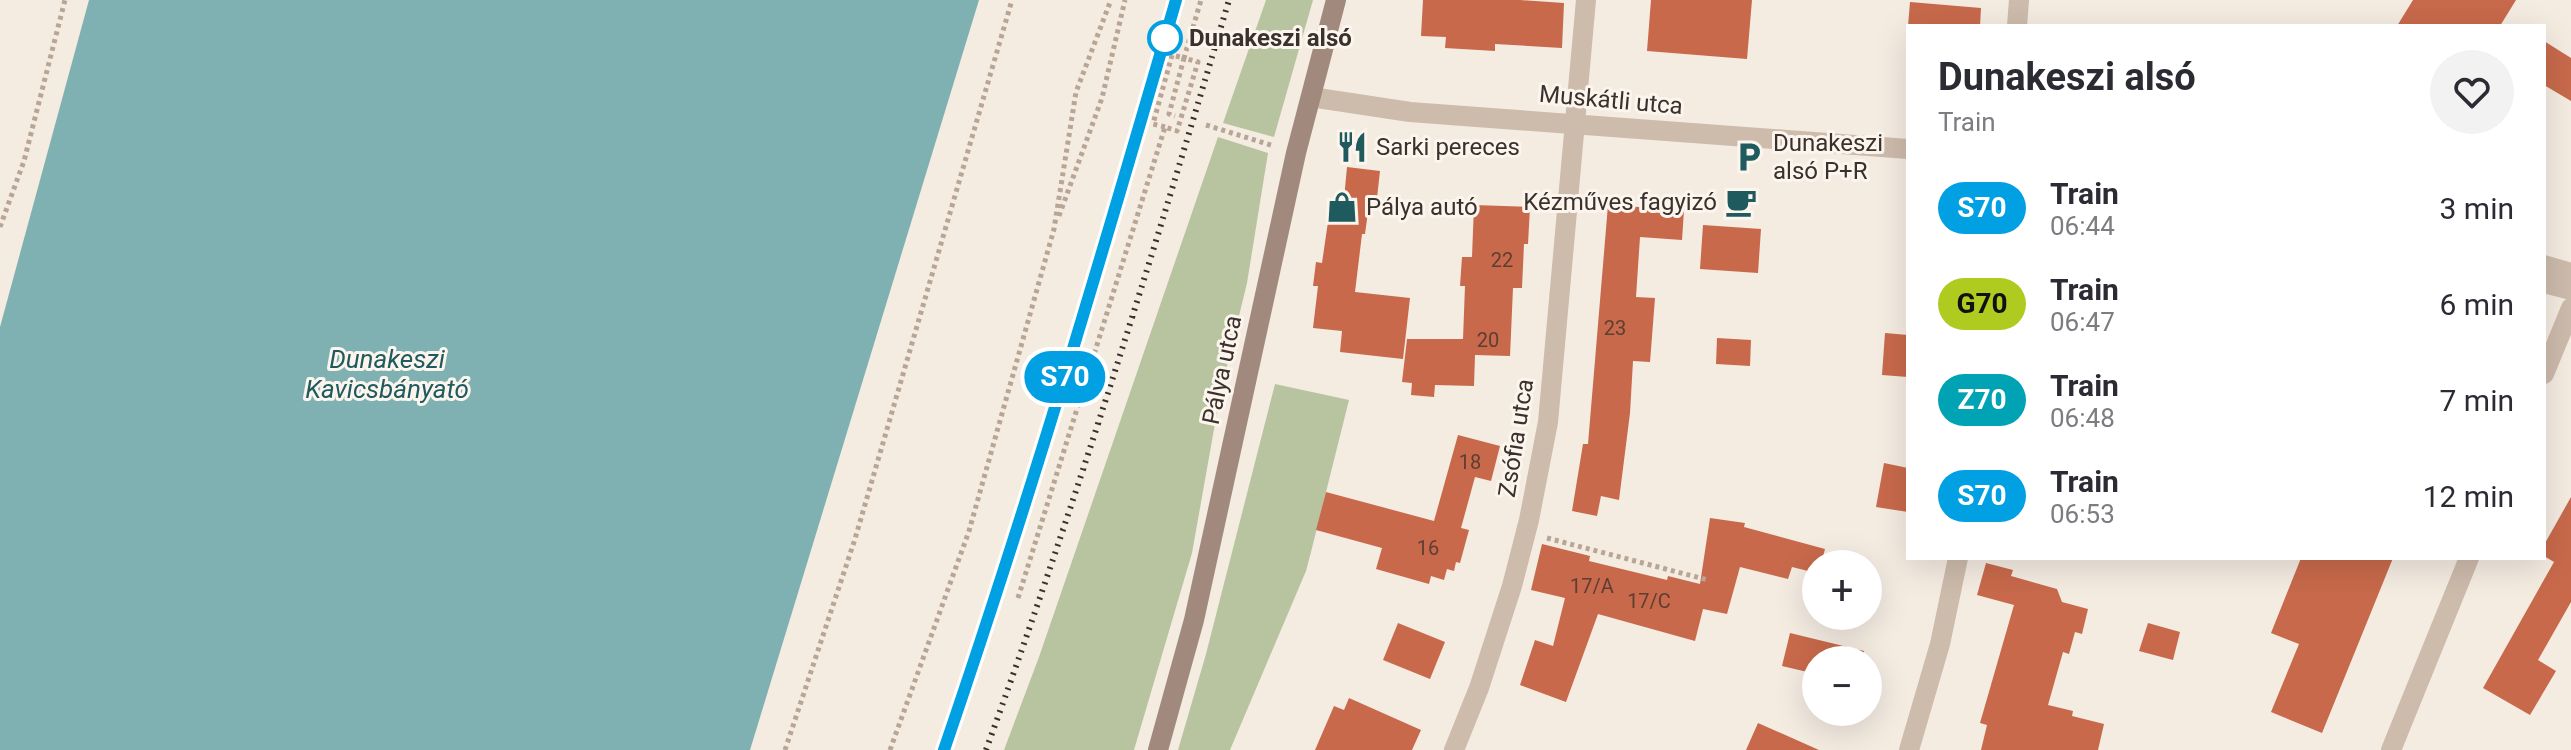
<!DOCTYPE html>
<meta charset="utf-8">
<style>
:root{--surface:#fff;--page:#f2f2f3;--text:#2b2b33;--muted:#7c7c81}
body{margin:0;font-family:Roboto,sans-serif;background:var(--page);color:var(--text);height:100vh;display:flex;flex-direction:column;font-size:30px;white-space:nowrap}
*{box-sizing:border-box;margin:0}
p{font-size:26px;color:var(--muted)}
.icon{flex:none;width:44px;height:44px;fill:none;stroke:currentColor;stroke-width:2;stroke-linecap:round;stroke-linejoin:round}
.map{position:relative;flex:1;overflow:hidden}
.sheet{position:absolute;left:1906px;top:24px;width:640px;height:536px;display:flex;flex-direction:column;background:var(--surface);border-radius:0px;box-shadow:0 8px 32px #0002}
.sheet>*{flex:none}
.badge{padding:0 16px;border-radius:26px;font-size:28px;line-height:52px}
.buttons{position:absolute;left:1802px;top:550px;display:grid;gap:16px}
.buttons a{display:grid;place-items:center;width:80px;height:80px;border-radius:50%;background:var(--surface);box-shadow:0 8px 32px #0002;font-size:40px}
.map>.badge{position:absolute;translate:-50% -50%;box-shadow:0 0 0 4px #fff}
.round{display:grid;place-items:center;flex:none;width:84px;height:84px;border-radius:42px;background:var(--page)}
.headline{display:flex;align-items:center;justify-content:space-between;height:136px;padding:0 32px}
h1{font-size:38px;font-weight:700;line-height:60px}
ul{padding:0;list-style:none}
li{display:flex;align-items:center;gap:24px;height:96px;padding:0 32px}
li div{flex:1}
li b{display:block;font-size:30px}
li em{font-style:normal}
li .badge{min-width:88px;font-weight:700;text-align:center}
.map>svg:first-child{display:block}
.green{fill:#b8c4a0}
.water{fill:#7fb0b2}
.building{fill:#c8694b}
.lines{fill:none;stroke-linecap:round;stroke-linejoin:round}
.path{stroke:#b9a596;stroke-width:5;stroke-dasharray:4 4;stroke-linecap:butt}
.street{stroke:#cdbbac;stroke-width:20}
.secondary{stroke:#a18a7d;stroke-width:20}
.rail{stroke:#3b302b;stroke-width:6;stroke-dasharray:2 6;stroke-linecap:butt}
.line-casing{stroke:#fff;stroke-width:18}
.line{stroke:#00a0e3;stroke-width:12}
.stop-dot{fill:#fff;stroke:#00a0e3;stroke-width:4}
.labels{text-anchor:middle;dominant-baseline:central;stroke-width:6;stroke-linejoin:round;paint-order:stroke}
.number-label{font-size:20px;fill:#5e3e33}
.stop-label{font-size:24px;font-weight:bold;fill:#3b302b;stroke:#fbf5ee;text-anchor:start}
.street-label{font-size:24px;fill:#3b302b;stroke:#fbf5ee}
.poi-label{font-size:24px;fill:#3b302b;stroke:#fbf5ee;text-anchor:start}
.water-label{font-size:26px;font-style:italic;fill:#1f5a5e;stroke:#fbf5ee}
</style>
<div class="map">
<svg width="2571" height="750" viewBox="0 0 2571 750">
<rect width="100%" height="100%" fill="#f4ebe1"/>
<path class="green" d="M1266 0H1313L1274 137 1223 123Z
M1218 137 1268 153 1247 283 1221 390 1192 553 1134 750H1004L1039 657Z
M1275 384 1349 400 1312 548 1306 571 1230 750H1178L1206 654Z"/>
<path class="water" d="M89 0H979L750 750H0V327Z"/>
<path class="building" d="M1423 0H1520L1564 3 1562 48 1495 44V51L1445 48 1446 37 1421 36Z
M1651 0H1752L1747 59 1647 51Z
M2413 0H2516L2500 26H2397Z
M1910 2 1981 8 1980 26H1908Z
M2544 41 2571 58V101L2544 85Z
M1347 167 1380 171 1377 198 1370 197 1365 234H1362L1355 292 1410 298 1403 359 1340 352 1342 331 1313 328 1318 286H1313L1316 262 1322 263 1330 208 1343 209Z
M1474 205 1530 207 1528 244H1524L1522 288H1513L1510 356 1475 355 1474 386 1435 385 1434 397 1411 395 1412 383 1402 382 1407 339H1463L1465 286H1460L1462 257H1472Z
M1608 205 1684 210 1682 240 1640 237 1636 297 1655 298 1650 362 1633 361 1630 413 1619 500 1601 496 1597 516 1572 511 1583 444H1588Z
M1703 225 1761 229 1758 273 1700 269Z
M1885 333 1908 335V377L1882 375Z
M1717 338 1751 340 1750 366 1716 364Z
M1458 435 1500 446 1491 481 1475 477 1461 528 1469 530 1460 563 1456 562 1454 571 1447 569 1444 580 1431 576 1429 584 1376 569 1382 548 1316 530 1326 492 1434 521Z
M1884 463 1908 468V512L1876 507Z
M2571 497V602L2538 660 2556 671 2530 715 2483 688 2554 562 2544 556V545Z
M1710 518 1745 523 1744 527 1825 549 1821 564H1816V573L1792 567 1788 579 1740 567 1727 614 1703 609 1695 641 1598 614 1566 702 1520 685 1535 640 1553 646 1565 598 1531 590 1542 544 1590 556 1589 561 1667 580 1668 576 1700 584Z
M2301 558H2393L2322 733 2271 712 2299 644 2271 633Z
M1986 563 2013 570 2011 576 2057 589 2062 602 2088 609 2082 634 2075 632 2069 654 2063 652 2048 705 2073 711 2072 716 2104 724 2098 750H1981L1987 725 1980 723 2014 605 1977 595Z
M1398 623 1445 642 1430 679 1383 660Z
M2148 623 2180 632 2173 660 2139 651Z
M1790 633 1864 651 1863 660H1816V674L1782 666Z
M1349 698 1421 730 1412 750H1315L1334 706 1344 710Z
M1758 723 1819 750H1746Z"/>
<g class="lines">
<path class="path" d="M1206 125 1274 146
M1165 127 1153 124 1172 55 1184 58 1169 114 1175 116
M1059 216 1102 98 1125 0
M0 227 24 161 65 0
M1547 538 1708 580
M1018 598 1165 127 1177 131 1198 62 1184 58 1201 0
M785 750 855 539 1012 0
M890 750 969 531 1054 229 1076 92 1111 0"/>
<path class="street" d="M2017 26 2019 0
M1311 97 1410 112 1908 149
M2544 265 2571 273
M2544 283 2571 290
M2544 374 2571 308
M1454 750 1479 688 1512 586 1529 520 1548 422 1586 0
M1909 750 1940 644 1958 558
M2391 750 2469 558"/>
<path class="secondary" d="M1158 750 1194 620 1296 153 1336 0"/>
<path class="rail" d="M944 750C1030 503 1103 251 1176 0
M986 750C1076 503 1154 252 1229 0"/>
</g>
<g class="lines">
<defs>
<path id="line" d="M944 750C1029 502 1103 252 1176 0"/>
</defs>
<use href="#line" class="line-casing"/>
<use href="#line" class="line"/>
</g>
<defs>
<symbol id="restaurant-bare" viewBox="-9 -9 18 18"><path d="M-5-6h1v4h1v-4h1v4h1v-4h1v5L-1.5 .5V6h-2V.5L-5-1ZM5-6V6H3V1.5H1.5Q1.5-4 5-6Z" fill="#1f5a5e" stroke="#fbf5ee" stroke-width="2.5" paint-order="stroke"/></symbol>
<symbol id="parking-bare" viewBox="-9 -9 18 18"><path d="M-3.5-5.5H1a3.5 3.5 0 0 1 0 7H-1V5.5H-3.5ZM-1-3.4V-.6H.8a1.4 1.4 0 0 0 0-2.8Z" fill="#1f5a5e" stroke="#fbf5ee" stroke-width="2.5" paint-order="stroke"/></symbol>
<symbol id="cafe-bare" viewBox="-9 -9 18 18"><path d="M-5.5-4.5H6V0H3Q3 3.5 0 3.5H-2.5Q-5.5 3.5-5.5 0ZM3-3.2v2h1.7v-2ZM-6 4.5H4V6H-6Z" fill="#1f5a5e" stroke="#fbf5ee" stroke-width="2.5" paint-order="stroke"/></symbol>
<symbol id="shop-bare" viewBox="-9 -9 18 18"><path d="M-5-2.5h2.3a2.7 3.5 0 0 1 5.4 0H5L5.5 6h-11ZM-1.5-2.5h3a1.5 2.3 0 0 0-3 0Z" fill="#1f5a5e" stroke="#fbf5ee" stroke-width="2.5" paint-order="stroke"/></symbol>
</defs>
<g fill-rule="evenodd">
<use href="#restaurant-bare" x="1330" y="125" width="44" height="44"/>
<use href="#parking-bare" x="1727" y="135" width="44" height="44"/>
<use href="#cafe-bare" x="1719" y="180" width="44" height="44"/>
<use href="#shop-bare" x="1320" y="185" width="44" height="44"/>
</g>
<circle class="stop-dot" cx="1165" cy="38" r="16"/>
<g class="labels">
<g class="number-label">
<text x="1502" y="260">22</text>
<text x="1615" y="328">23</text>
<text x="1488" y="340">20</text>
<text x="1470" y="462">18</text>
<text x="1428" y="548">16</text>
<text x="1592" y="586">17/A</text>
<text x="1649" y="601">17/C</text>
</g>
<g class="stop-label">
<text x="1189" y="38">Dunakeszi alsó</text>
</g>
<g class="street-label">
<text transform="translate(1611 100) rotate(5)">Muskátli utca</text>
<text transform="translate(1222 370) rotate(-78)">Pálya utca</text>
<text transform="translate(1516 438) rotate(-81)">Zsófia utca</text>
</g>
<g class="poi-label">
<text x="1773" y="143">Dunakeszi<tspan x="1773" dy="28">alsó P+R</tspan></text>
<text x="1376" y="147">Sarki pereces</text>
<text x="1717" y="202" text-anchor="end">Kézműves fagyizó</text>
<text x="1366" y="207">Pálya autó</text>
</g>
<g class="water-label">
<text x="387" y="359">Dunakeszi<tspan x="387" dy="30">Kavicsbányató</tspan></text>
</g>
</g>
</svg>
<div class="buttons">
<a>+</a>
<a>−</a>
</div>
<b class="badge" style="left:1065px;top:377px;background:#00a0e3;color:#fff">S70</b>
<section class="sheet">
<div class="headline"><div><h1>Dunakeszi alsó</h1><p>Train</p></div><a class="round"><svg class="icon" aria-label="heart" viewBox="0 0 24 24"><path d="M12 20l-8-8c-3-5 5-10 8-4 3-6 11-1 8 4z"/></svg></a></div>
<ul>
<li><span class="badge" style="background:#00a0e3;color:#fff">S70</span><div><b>Train</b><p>06:44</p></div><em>3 min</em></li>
<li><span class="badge" style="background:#b0cb1f;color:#111">G70</span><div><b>Train</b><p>06:47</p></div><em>6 min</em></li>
<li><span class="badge" style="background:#00a3b4;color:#fff">Z70</span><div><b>Train</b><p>06:48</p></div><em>7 min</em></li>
<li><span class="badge" style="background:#00a0e3;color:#fff">S70</span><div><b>Train</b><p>06:53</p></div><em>12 min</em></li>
</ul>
</section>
</div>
